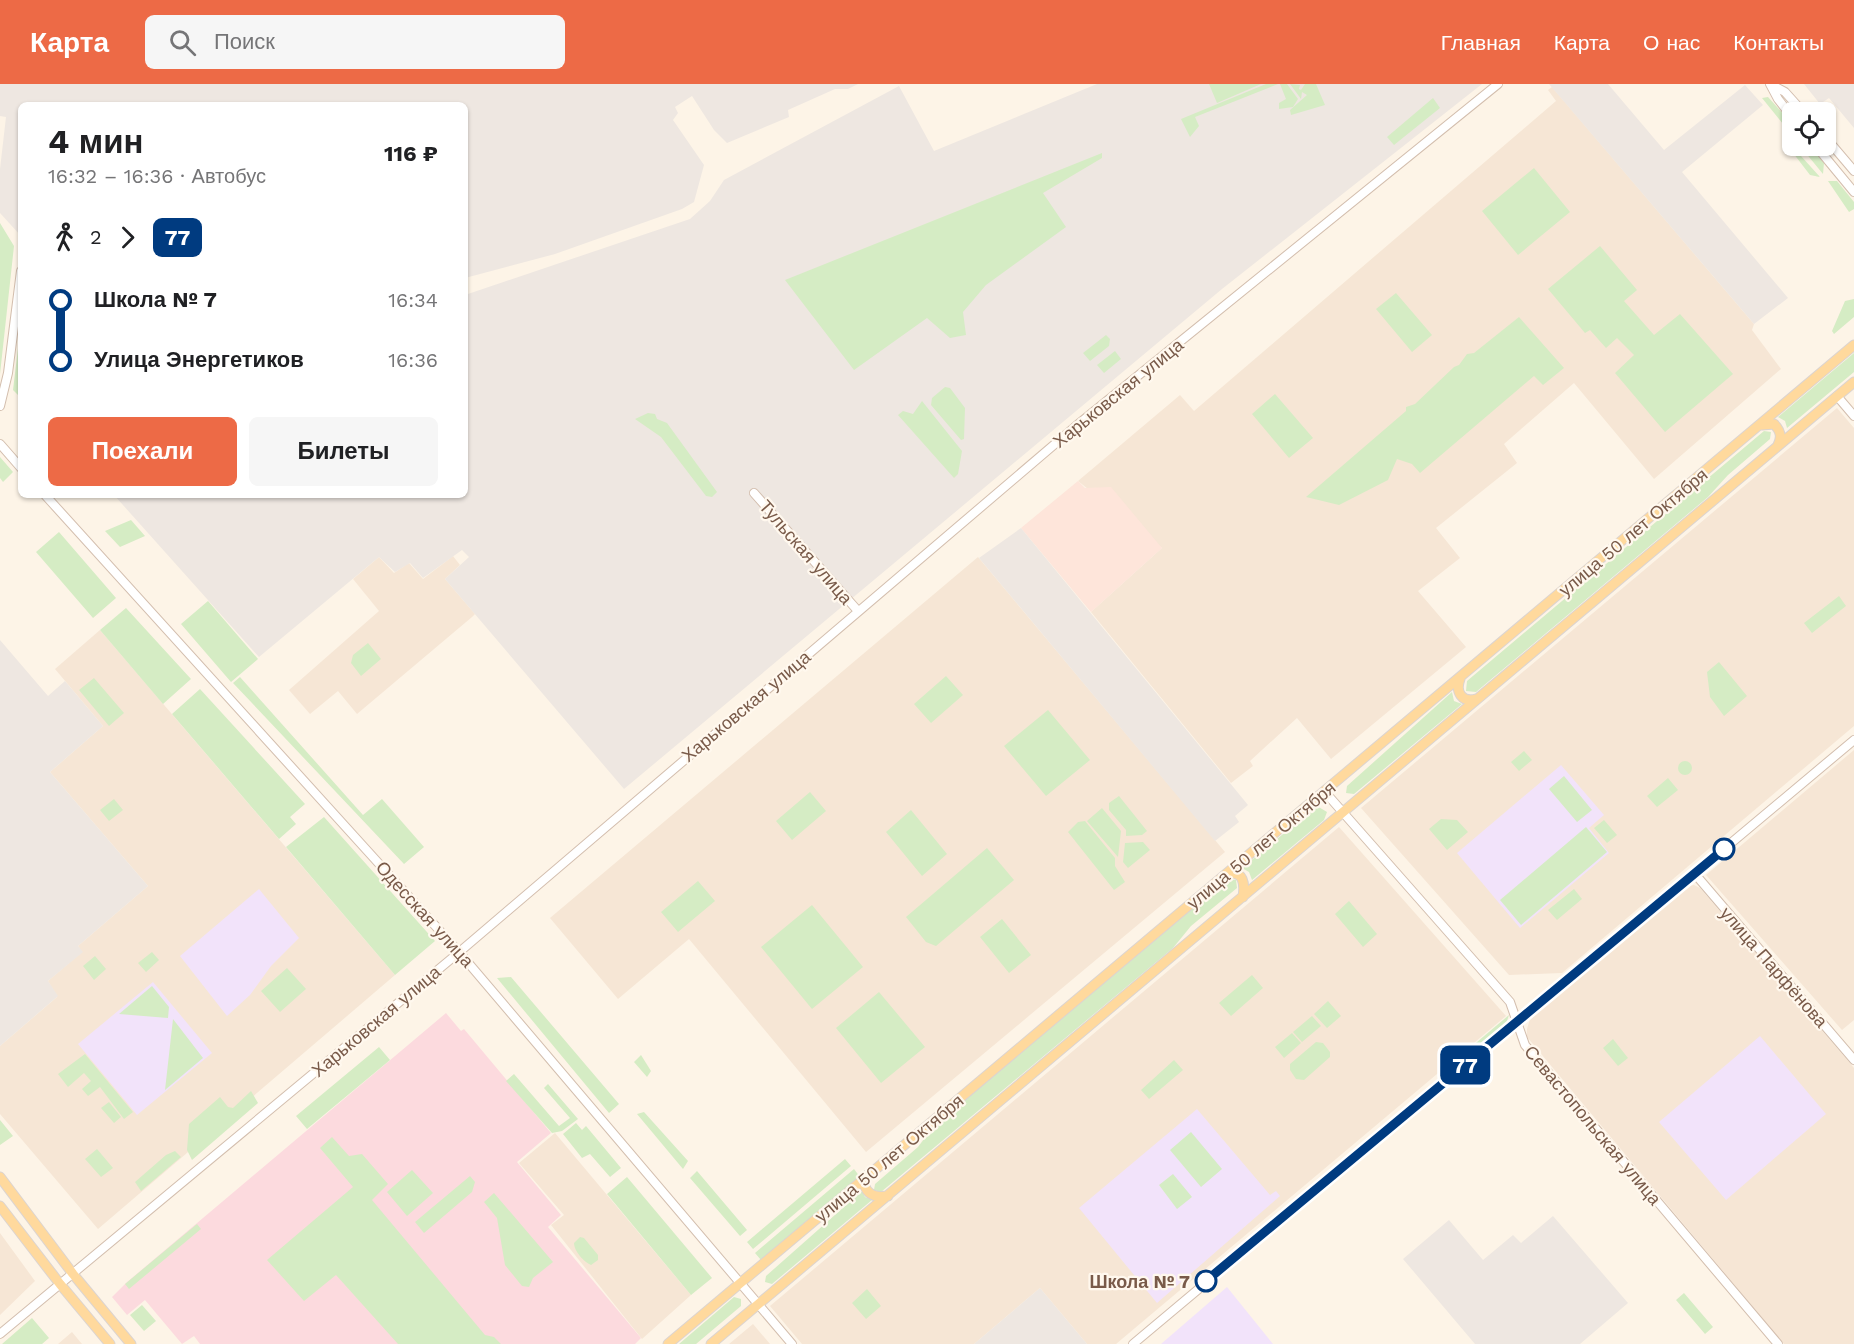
<!DOCTYPE html>
<html lang="ru">
<meta charset="utf-8">
<style>
:root{--surface:#fff;--page:#f6f6f6;--text:#202124;--muted:#757577;--accent:#ed6a46}
body{margin:0;font-family:"Work Sans",sans-serif;background:var(--page);color:var(--text);height:100vh;display:flex;flex-direction:column;font-size:22px;white-space:nowrap}
*{box-sizing:border-box;margin:0}
p{font-size:20px;color:var(--muted)}
.icon{flex:none;width:33px;height:33px;fill:none;stroke:currentColor;stroke-width:2;stroke-linecap:round;stroke-linejoin:round}
.map{position:relative;flex:1;overflow:hidden}
.details{position:absolute;left:18px;top:18px;width:450px;height:396px;display:flex;flex-direction:column;background:var(--surface);border-radius:9px;box-shadow:0 2px 4px #0004}
.details>*{flex:none}
.badge{padding:0 12px;border-radius:9px;font-size:21px;line-height:39px}
.fabs{position:absolute;left:1782px;top:18px;display:grid;gap:12px}
.fabs a{display:grid;place-items:center;width:54px;height:54px;border-radius:9px;background:var(--surface);box-shadow:0 2px 4px #0004;font-size:30px}
.map>.badge{position:absolute;translate:-50% -50%;box-shadow:0 0 0 3px #fff}
.legs{display:flex;align-items:center;gap:9px;height:66px;padding:0 30px;font-size:20px}
.legs p{margin-inline-start:auto}
.summary{display:flex;align-items:center;justify-content:space-between;height:102px;padding:0 30px}
h1{font-size:33px;font-weight:700;line-height:45px}
.button{display:flex;gap:12px;margin-top:auto;padding:12px 30px}
.button a{flex:1;height:69px;border-radius:9px;background:var(--accent);color:#fff;font-size:24px;font-weight:700;line-height:69px;text-align:center}
.button a+a{background:var(--page);color:var(--text)}
ul{padding:0 30px;list-style:none}
li{display:flex;align-items:center;gap:21px;height:60px;font-size:22px}
li i{display:grid;place-items:center;width:9px;height:100%;margin:0 8px;background:currentColor}
li i::after{content:'';width:15px;height:15px;margin:-8px;border:4px solid;border-radius:50%;background:var(--surface)}
li p{margin-inline-start:auto}
li:first-child i{background:linear-gradient(#0000 50%,currentColor 0)}
li:last-child i{background:linear-gradient(currentColor 50%,#0000 0)}
header{display:flex;align-items:center;gap:36px;box-sizing:border-box;height:84px;padding:0 30px;background:var(--accent);color:#fff}
header strong{font-size:28px}
nav{display:flex;gap:33px;margin-inline-start:auto;font-size:21px}
.search{width:420px;height:54px;background:var(--page);display:flex;align-items:center;gap:15px;box-sizing:border-box;padding:0 21px;border-radius:9px;color:var(--muted);font-size:22px}
.map>svg:first-child{display:block}
.residential{fill:#f6e6d5}
.commercial{fill:#fee5da}
.industrial{fill:#eee7e1}
.education{fill:#f2e3fa}
.medical{fill:#fcdade}
.green{fill:#d5ecc4}
.lines{fill:none;stroke-linecap:round;stroke-linejoin:round}
.minor-casing{stroke:#d3beae;stroke-width:10}
.major-casing{stroke:#dcd4d0;stroke-width:11}
.minor{stroke:#fff;stroke-width:8}
.major{stroke:#ffd99d;stroke-width:9}
.line-1-casing{stroke:#fff;stroke-width:14}
.line-1{stroke:#003b80;stroke-width:9}
.stop-1-dot{fill:#fff;stroke:#003b80;stroke-width:3}
.labels{text-anchor:middle;dominant-baseline:central;stroke-width:4.5;stroke-linejoin:round;paint-order:stroke}
.street-label{font-size:18px;fill:#795a49;stroke:#fff8ee}
.stop-label{font-size:18px;font-weight:bold;fill:#795a49;stroke:#fff8ee;text-anchor:end}
</style>
<header>
<strong>Карта</strong>
<div class="search"><svg class="icon" aria-label="search" viewBox="0 0 24 24"><circle cx="10" cy="10" r="6"/><path d="M15 15l6 6"/></svg>Поиск</div>
<nav><a>Главная</a><a>Карта</a><a>О нас</a><a>Контакты</a></nav>
</header>
<div class="map">
<svg width="1854" height="1260" viewBox="0 0 1854 1260">
<rect width="100%" height="100%" fill="#fdf4e7"/>
<path class="residential" d="M1552 3 1754 240 1752 246 1781 285 1654 395 1574 299 1504 360 1517 379 1436 444 1460 474 1418 507 1466 563 1331 675 1297 634 1250 677 1253 682 1231 699 1091 528 1162 464 1078 397 1180 311 1194 327 1556 17 1548 6Z
M1837 324 1854 344V642L1562 889 1509 891 1361 724Z
M453 472 460 481 445 495 475 530 472 533 357 630 338 607 310 630 289 606 379 527 353 495 379 473 394 489 409 479 423 495Z
M978 473 1225 768 866 1068 689 855 618 915 550 834Z
M100 546 395 891 98 1145 0 1030V962L57 913 48 897 82 868 78 862 148 802 50 688 103 642 55 585Z
M1854 666V936L1842 946 1706 791Z
M1339 743 1506 932 1116 1260H1087L1040 1204 974 1260H802L770 1222Z
M1694 801 1700 804 1854 984V1260H1784L1527 953V945L1531 932 1687 802Z
M555 1049 691 1211 642 1255 551 1141 564 1131 519 1079Z
M0 1149 35 1197 0 1231Z
M753 1240 770 1260H729Z
M72 1248 82 1260H58Z"/>
<path class="commercial" d="M1078 397 1085 404 1111 403 1162 464 1091 528 1021 444Z"/>
<path class="industrial" d="M0 0H858L848 5H835L788 26 789 33 727 59 714 46 692 12 675 23 678 29 673 36 704 81 694 118 682 125 555 170 465 194V21H21V152L0 129V85L6 33 0 32Z
M1097 0H1482L1222 205 624 705 445 495 469 473 462 466 423 494 410 479 395 488 379 473 259 573 114 411H465V211L690 135 710 117 724 96 899 2 934 67Z
M1549 0H1608L1664 66 1745 1 1763 21 1682 88 1788 214 1754 240Z
M1804 0H1854V44L1829 14 1820 20Z
M1021 444 1248 721 1235 732 1239 738 1215 757 979 474Z
M0 556 48 612 65 597 103 642 50 688 148 802 78 862 83 868 48 897 58 912 0 962Z
M1553 1132 1628 1219 1580 1260H1475L1403 1175 1449 1136 1483 1176 1513 1151 1521 1159Z
M1040 1204 1087 1260H974Z"/>
<path class="education" d="M1561 681 1604 731 1589 744 1609 769 1520 844 1457 769Z
M259 805 299 854 271 882 250 911 227 932 180 872Z
M153 898 212 969 137 1031 78 960Z
M1760 952 1826 1030 1726 1116 1659 1038Z
M1197 1025 1270 1111 1276 1107 1280 1112 1157 1219 1079 1124Z
M1227 1203 1273 1260H1161Z"/>
<path class="medical" d="M446 929 461 947 464 945 551 1049 517 1078 561 1131 548 1143 641 1254 635 1260H200L194 1252 182 1260 145 1216 127 1231 112 1213 126 1199Z"/>
<path class="green" d="M1209 0H1261L1217 19Z
M1266 0H1278L1195 33 1199 42 1190 53 1181 35Z
M1280 0H1287L1298 15 1293 23 1279 25V19L1286 15Z
M1290 0 1300 1 1299 5 1301 6 1305 0H1316L1325 21 1291 31 1290 26 1307 11 1302 8 1301 15Z
M1768 13 1788 35 1783 40 1762 14Z
M1433 14 1440 24 1394 61 1387 53Z
M1791 57 1792 62 1820 93 1810 91 1790 65Z
M1800 62H1810L1824 79 1823 90Z
M1102 69V74L1043 109 1066 143 986 201 963 228 966 251 950 254 927 234 854 286 785 196Z
M1534 84 1570 128 1518 171 1482 127Z
M1828 97H1837L1854 118V125L1849 128Z
M0 139 14 162 0 290Z
M1600 162 1637 206 1624 217 1654 251 1680 230 1733 290 1665 348 1615 289 1634 271 1617 254 1606 264 1590 246 1585 249 1548 205Z
M1396 209 1432 251 1412 268 1376 225Z
M1854 215V233L1834 250 1832 247 1845 217Z
M1519 233 1564 284 1543 301 1534 292 1420 389 1412 380 1397 375 1388 396 1339 421 1306 413 1406 327V323L1415 320 1454 283 1459 281 1467 270 1474 269Z
M21 239V314L13 306Z
M1106 251 1110 255 1109 262 1090 277 1083 269Z
M1115 267 1121 275 1104 289 1097 281Z
M1854 269V288L1787 344 1785 337 1778 333Z
M945 303 950 304 965 324 964 355 961 356 931 321 932 314Z
M1275 310 1313 354 1289 374 1252 330Z
M922 317 962 367 958 390 954 394 898 331 903 327 913 330Z
M648 329 655 330 657 335 667 339 717 408 712 413 706 412 661 353 635 335Z
M1764 347 1771 348 1770 355 1728 391 1708 413 1476 608 1466 607 1467 597Z
M0 373 13 388 3 398 0 394Z
M131 436 145 452 120 463 105 447Z
M59 448 116 514 93 534 36 468Z
M1839 512 1846 522 1812 549 1804 539Z
M208 517 258 575 231 598 181 540Z
M126 524 191 595 163 620 100 546Z
M368 559 381 575 361 592 351 579 353 571Z
M1719 578 1747 612 1724 632 1710 613 1707 588Z
M946 592 963 611 931 639 914 620Z
M240 593 363 731 382 715 424 763 404 780 233 599Z
M94 594 124 629 109 642 79 606Z
M200 605 305 720 290 733 296 740 279 755 172 630Z
M1452 608 1454 617 1462 620 1354 710 1346 709 1347 702Z
M1048 626 1090 676 1046 712 1004 662Z
M1524 667 1532 676 1519 687 1511 678Z
M1678 684a7 7 0 1 1 14 0a7 7 0 1 1-14 0Z
M1564 692 1592 726 1577 738 1549 705Z
M1668 694 1678 706 1657 723 1647 712Z
M810 708 826 727 792 756 776 737Z
M1119 712 1147 747 1142 751 1126 752V746L1109 726V719Z
M114 715 123 726 109 737 100 726Z
M1317 722 1327 728 1324 736 1252 796 1249 788 1242 784Z
M1102 724 1121 747 1118 773 1087 737Z
M911 726 947 770 922 792 886 748Z
M324 733 435 857 395 891 286 763Z
M1441 735 1457 736 1468 748 1447 766 1429 745Z
M1604 736 1617 751 1607 759 1594 744Z
M1085 737 1115 774V782L1125 798 1114 806 1068 748 1078 738Z
M1586 743 1607 768 1521 841 1500 816Z
M1143 758 1150 766 1128 784 1123 778 1125 759Z
M987 764 1014 796 936 862 926 858 906 833Z
M1228 795 1236 796 1237 804 1191 842 1173 864 881 1108 874 1106 875 1100 918 1063 933 1043Z
M698 797 715 817 678 848 661 828Z
M1574 805 1582 815 1557 836 1548 826Z
M1349 817 1377 850 1363 863 1335 830Z
M812 821 863 883 812 925 761 863Z
M1002 835 1031 871 1009 889 980 853Z
M152 868 159 876 146 888 138 879Z
M95 872 106 885 94 896 83 882Z
M287 884 306 905 280 928 261 907Z
M1252 891 1263 904 1231 932 1219 919Z
M511 893 619 1020 609 1029 497 894Z
M152 902 169 923 168 934 119 930Z
M879 908 925 963 881 999 836 944Z
M1328 917 1341 932 1327 944 1314 930Z
M1509 931 1505 943 1467 976 1457 975Z
M1312 932 1321 942 1302 958 1293 948Z
M173 935 203 974 165 1006Z
M1292 949 1301 959 1284 974 1275 963Z
M1613 955 1628 974 1618 982 1603 964Z
M1316 958 1323 959 1330 968V973L1304 996 1296 995 1290 986V980Z
M379 963 390 976 307 1045 296 1032Z
M85 970 133 1028 124 1035 100 1003 88 1012 82 1005 91 997 84 989 68 1003 58 990Z
M641 971 651 987 647 993 634 978Z
M1174 976 1183 986 1149 1015 1141 1006Z
M514 990 559 1042 570 1034 544 1004 548 1000 578 1035 562 1047 552 1049 506 997Z
M251 1007 258 1019 192 1076 187 1066 189 1040 220 1013 228 1023 233 1024Z
M109 1018 121 1033 114 1039 101 1024Z
M644 1028 688 1077 683 1085 637 1030Z
M0 1036 13 1052 0 1061Z
M576 1039 582 1046 586 1042 621 1084 610 1093 590 1070 582 1074 563 1050Z
M1191 1048 1222 1085 1201 1103 1170 1066Z
M332 1053 349 1072 362 1070 388 1100 372 1116 485 1251 494 1253 501 1260H398L336 1191 304 1217 267 1176 353 1103 320 1064Z
M97 1065 113 1084 101 1093 85 1075Z
M175 1067 181 1073 141 1107 135 1098 166 1071Z
M845 1075 851 1082 753 1165 747 1158Z
M854 1085 860 1093 761 1176 755 1169Z
M412 1086 433 1109 407 1132 387 1108Z
M697 1087 747 1146 740 1152 690 1094Z
M1173 1090 1192 1113 1177 1125 1159 1101Z
M470 1092 475 1098 472 1108 424 1149 415 1138Z
M627 1093 712 1194 691 1211 607 1110Z
M862 1107 865 1113 872 1116 772 1200 765 1198 766 1192Z
M494 1109 553 1178 533 1194 529 1203 522 1202 505 1181 497 1134 484 1118Z
M197 1140 201 1145 129 1205 125 1200Z
M580 1153 584 1154 598 1171V1176L591 1181C584 1178 574 1167 574 1159Z
M867 1205 881 1222 866 1235 852 1219Z
M1684 1209 1713 1243 1705 1250 1676 1216Z
M734 1213 741 1215V1222L696 1260H679Z
M142 1221 156 1237 144 1247 130 1231Z
M32 1234 49 1254 42 1260H2Z"/>
<g class="lines">
<defs>
<path id="minor" d="M1770 0 1785 8 1803 28
M1770 0 1778 15 1792 33
M1826 54 1854 87
M1816 62 1854 108
M1837 312 1854 332
M0 322 8 289 21 187
M0 360 21 384
M754 409 858 527
M45 411 459 868 792 1260
M1325 708 1510 918 1525 961 1778 1260
M1695 790 1854 976
M0 1250 457 870 1076 342 1498 0
M1133 1260 1854 656"/>
<path id="major" d="M1762 341 1774 340C1781 347 1782 353 1778 361
M1460 595C1455 608 1462 619 1476 615
M1227 790C1244 786 1245 800 1243 813
M867 1091 865 1103C870 1113 878 1113 888 1112
M0 1093 73 1190 131 1260
M0 1122 60 1200 110 1260
M668 1260 1854 261
M711 1260 1854 298"/>
</defs>
<use href="#minor" class="minor-casing"/>
<use href="#major" class="major-casing"/>
<use href="#minor" class="minor"/>
<use href="#major" class="major"/>
</g>
<g class="lines">
<defs>
<path id="line-1" d="M1206 1197 1724 765"/>
</defs>
<use href="#line-1" class="line-1-casing"/>
<use href="#line-1" class="line-1"/>
</g>
<g class="stop-1-dot">
<circle cx="1724" cy="765" r="10"/>
<circle cx="1206" cy="1197" r="10"/>
</g>
<g class="labels">
<g class="street-label">
<text transform="translate(1118 309) rotate(-39)">Харьковская улица</text>
<text transform="translate(1633 448) rotate(-40)">улица 50 лет Октября</text>
<text transform="translate(806 468) rotate(49)">Тульская улица</text>
<text transform="translate(746 622) rotate(-40)">Харьковская улица</text>
<text transform="translate(1261 761) rotate(-40)">улица 50 лет Октября</text>
<text transform="translate(425 830) rotate(48)">Одесская улица</text>
<text transform="translate(1774 883) rotate(49)">улица Парфёнова</text>
<text transform="translate(376 937) rotate(-40)">Харьковская улица</text>
<text transform="translate(1593 1041) rotate(50)">Севастопольская улица</text>
<text transform="translate(889 1074) rotate(-40)">улица 50 лет Октября</text>
</g>
<g class="stop-label">
<text x="1190" y="1197">Школа № 7</text>
</g>
</g>
</svg>
<div class="fabs">
<a><svg class="icon" aria-label="locate" viewBox="0 0 24 24"><circle cx="12" cy="12" r="6"/><path d="M12 2v4M12 18v4M2 12h4M18 12h4"/></svg></a>
</div>
<b class="badge" style="left:1465px;top:981px;background:#003b80;color:#fff">77</b>
<section class="details">
<div class="summary"><div><h1>4 мин</h1><p>16:32 – 16:36 · Автобус</p></div><b>116 ₽</b></div>
<div class="legs"><svg class="icon" aria-label="walk" viewBox="0 0 24 24"><circle cx="13" cy="4" r="2"/><path d="M13 8l-2 6 4 7M11 14l-3 7M7 12l3-4h3l4 4"/></svg>2<svg class="icon" aria-label="forward" viewBox="0 0 24 24"><path d="M9 5l7 7-7 7"/></svg><b class="badge" style="background:#003b80;color:#fff">77</b></div>
<ul>
<li><i style="color:#003b80"></i><b>Школа № 7</b><p>16:34</p></li>
<li><i style="color:#003b80"></i><b>Улица Энергетиков</b><p>16:36</p></li>
</ul>
<div class="button"><a>Поехали</a><a>Билеты</a></div>
</section>
</div>
